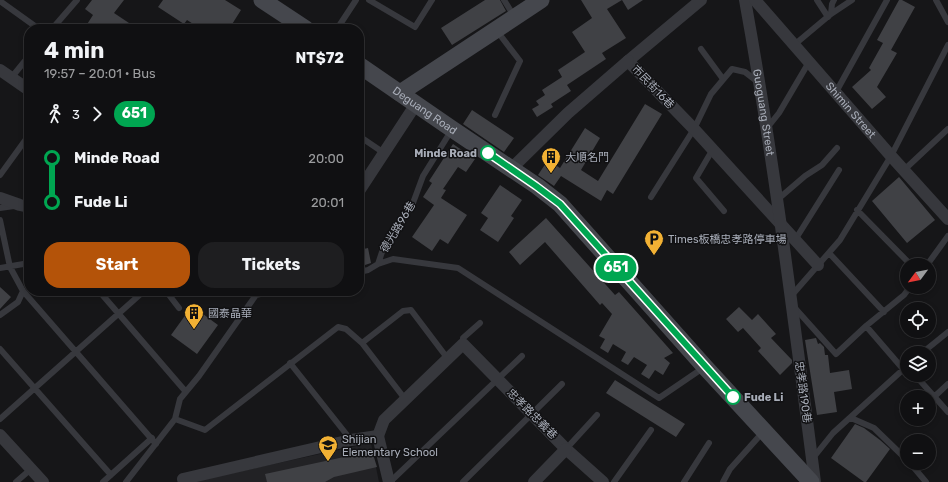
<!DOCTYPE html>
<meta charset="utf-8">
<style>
:root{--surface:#101012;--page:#1e1e20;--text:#f1f3f6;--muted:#9c9d9f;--line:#303032;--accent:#b45309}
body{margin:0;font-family:Rubik,"Noto Sans TC",sans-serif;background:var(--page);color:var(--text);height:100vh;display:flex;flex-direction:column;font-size:15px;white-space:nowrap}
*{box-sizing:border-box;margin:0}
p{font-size:13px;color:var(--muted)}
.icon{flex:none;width:22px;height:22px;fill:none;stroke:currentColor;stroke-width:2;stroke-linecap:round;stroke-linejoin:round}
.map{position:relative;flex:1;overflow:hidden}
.side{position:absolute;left:24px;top:24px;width:340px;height:272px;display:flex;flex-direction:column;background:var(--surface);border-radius:16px;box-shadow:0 2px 6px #0003,0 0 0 1px var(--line)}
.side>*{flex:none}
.badge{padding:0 8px;border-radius:13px;font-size:14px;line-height:26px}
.needle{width:26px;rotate:238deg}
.buttons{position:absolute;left:900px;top:258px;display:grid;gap:8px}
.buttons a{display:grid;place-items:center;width:36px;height:36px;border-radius:50%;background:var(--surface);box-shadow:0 2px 6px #0003,0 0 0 1px var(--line);font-size:20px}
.map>.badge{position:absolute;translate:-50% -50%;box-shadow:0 0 0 2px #fff}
.legs{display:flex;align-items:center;gap:6px;height:44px;padding:0 20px;font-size:13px}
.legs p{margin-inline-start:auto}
.headline{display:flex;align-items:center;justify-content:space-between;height:68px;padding:0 20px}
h1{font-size:22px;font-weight:700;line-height:30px}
.action{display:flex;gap:8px;margin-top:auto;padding:8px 20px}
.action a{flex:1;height:46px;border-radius:16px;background:var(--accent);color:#fff;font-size:16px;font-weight:700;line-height:46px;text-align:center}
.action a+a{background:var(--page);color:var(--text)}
ul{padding:0 20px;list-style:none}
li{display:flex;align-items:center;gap:14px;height:44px;font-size:15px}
li i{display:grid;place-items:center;width:6px;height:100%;margin:0 5px;background:currentColor}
li i::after{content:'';width:10px;height:10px;margin:-5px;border:3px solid;border-radius:50%;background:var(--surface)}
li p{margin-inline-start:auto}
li:first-child i{background:linear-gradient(#0000 50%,currentColor 0)}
li:last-child i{background:linear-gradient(currentColor 50%,#0000 0)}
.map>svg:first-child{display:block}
.built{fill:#222225}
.building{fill:#404145}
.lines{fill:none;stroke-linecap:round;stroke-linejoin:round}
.lane{stroke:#37383d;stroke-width:6}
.street{stroke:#37383d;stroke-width:12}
.secondary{stroke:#45474d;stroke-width:17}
.line-1-casing{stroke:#fff;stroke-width:9}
.line-1{stroke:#00a651;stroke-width:6}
.stop-1-dot{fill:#fff;stroke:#00a651;stroke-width:2}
.labels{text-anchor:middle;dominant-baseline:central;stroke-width:3;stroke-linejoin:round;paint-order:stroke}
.street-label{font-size:11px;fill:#a8adb8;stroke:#111113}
.stop-label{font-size:11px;font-weight:bold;fill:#a8adb8;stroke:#111113;text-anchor:end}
.poi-label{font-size:11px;fill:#a8adb8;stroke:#111113;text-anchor:start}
</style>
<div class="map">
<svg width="948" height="482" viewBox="0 0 948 482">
<rect width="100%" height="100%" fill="#161618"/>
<path class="built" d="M371 443 379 482H191Z"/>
<path class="building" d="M92 0H124L114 13 138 29H84L93 15 85 9Z
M163 0H225L241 10 229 29H201L187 20 184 24 158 7Z
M485 0H500L506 11 452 45 441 28Z
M581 0H643L628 10 622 0 607 9 626 38 602 53 606 59 567 85 571 91 551 104 553 107 537 117 532 109 539 105 536 101 545 95 542 90 562 77 558 70 585 52 572 32 592 18Z
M899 0H902L915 7 891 50 897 53 877 87 886 97 872 109 852 87 871 70 869 68 883 43 877 40Z
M645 104 662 114 613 194 607 190 601 201 561 176 554 186 538 175 548 160 560 168 585 128 600 138 581 170 598 181Z
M472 110 514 138 504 152 463 124Z
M453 144 475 159 466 172 458 167 443 189 446 190 441 198 467 215 448 244 440 239 432 251 412 237 434 205 423 197 432 183 429 181Z
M899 177 935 220 907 243 872 201Z
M500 185 522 200 511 216 514 218 498 242 480 230 488 218 481 213Z
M546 218 615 295 619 292 673 353 664 358 670 363 663 375 655 370 649 379 641 374 647 365 634 357 628 365 621 361 626 352 613 344 608 353 600 348 605 339 599 336 612 314 602 303 600 305 545 242 520 265 509 252Z
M368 248 371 263 359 267V250Z
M0 287 11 297 0 309Z
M192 306 218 325 197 354 171 335Z
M739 307 752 320 758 314 776 334 771 338 792 360V363L780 375 758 351 761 348 743 328 738 332 726 319Z
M816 338 818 344 820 343 824 347 825 355H828L830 373 849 370 852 389 834 392 837 412 817 415 805 340Z
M615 380 685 424 676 437 606 393Z
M855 424 864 428 880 440 890 449 866 482H864L831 458Z
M372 451 377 467 334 477 325 482H267L265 474Z"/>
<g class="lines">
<path class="lane" d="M369 0 415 27 432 0
M504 0 514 16
M817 0 828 17
M936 0 948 22
M0 1 39 29
M831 14 832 4 834 0
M52 29 77 0
M337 29 356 0
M794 45 831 14 852 0
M701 49 723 79
M11 78 29 56
M836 92 887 0
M495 115 520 61 497 31
M767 128 779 113 809 62
M359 136 384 153
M713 149 696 178 724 211
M904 170 948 129
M0 175 29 135
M651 197 694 129 711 94 732 69 745 72 758 82
M777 200 805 176 822 165 837 148
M0 208 14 206
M857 210 911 265
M0 220 10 267 23 291 156 444
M795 240 839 170
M829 253 884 312
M378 264 393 259 458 268 659 398 703 368
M927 265 948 236
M0 268 29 263
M359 272 368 270 378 264 383 249 413 203 423 176 451 131
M99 291 186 392
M166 291 179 308
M256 295 273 291
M792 295 840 240 891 156 948 45
M794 307 836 354 866 326
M0 315 18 302 23 291
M362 343 403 311 411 310 448 359
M463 344V338L480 323
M0 349 111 475
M922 353 948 332
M290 363 351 440
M903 369 866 326 904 295 910 287
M915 375 948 412
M934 397 948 384
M851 418 874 428 907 460
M0 419 144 291
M175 419 205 430 338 327 346 329 362 343 405 399
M566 449 597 415
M813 458 833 433 907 366
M910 463 926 482
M16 482 31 469
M103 482 152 438
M126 482 175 419 180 399 199 376 256 295V291
M390 482 522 356
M463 482 562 384
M614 482 651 430
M684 482 709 443
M723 482 730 469 763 432"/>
<g class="street">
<path d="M701 0 628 61 694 129 818 265"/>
<path id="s1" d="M745 0C774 160 794 321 815 482"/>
<path id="s2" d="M755 0 891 156 948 219"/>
<path d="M0 70 29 90"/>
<path d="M511 169 568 113 628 61"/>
<path d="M359 191 416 104"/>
<path d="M0 198 20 205 29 207"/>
<path d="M0 435 43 482"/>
<path d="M378 436 384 420 463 344 566 449 603 482"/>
<path d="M184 482 183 479 351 440 378 436 389 482"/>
<path d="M534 482 566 449"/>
</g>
<g class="secondary">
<path d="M262 0 306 29"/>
<path id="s3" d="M359 65 452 129 537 186 560 204 705 367 811 482"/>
<path d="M400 93 541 0"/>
</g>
</g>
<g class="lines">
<defs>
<path id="line-1" d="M488 153 536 186 560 204 733 397"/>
</defs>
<use href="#line-1" class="line-1-casing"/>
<use href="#line-1" class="line-1"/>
</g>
<defs>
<symbol id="building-pin" viewBox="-11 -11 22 30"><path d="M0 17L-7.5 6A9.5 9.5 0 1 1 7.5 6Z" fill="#f2b134" stroke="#111113"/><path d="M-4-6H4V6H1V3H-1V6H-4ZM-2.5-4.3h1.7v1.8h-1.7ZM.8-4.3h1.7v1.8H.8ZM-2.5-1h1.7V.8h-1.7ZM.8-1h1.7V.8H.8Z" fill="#111"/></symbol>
<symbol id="parking-pin" viewBox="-11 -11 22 30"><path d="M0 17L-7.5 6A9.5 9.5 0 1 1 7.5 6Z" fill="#f2b134" stroke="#111113"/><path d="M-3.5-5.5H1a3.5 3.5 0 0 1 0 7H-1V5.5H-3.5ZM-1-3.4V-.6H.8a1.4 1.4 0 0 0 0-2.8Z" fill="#111"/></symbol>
<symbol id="school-pin" viewBox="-11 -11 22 30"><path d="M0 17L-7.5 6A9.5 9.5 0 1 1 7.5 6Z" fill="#f2b134" stroke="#111113"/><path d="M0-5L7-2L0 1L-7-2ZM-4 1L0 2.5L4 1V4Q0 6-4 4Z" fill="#111"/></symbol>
</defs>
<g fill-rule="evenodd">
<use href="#building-pin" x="540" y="146" width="22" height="30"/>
<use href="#parking-pin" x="643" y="228" width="22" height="30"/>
<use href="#building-pin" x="183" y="302" width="22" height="30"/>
<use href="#school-pin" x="317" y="434" width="22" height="30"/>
</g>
<g class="stop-1-dot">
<circle cx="488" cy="153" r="7"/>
<circle cx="733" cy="397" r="7"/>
</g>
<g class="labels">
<g class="street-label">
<text transform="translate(653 87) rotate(46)">市民街16巷</text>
<text stroke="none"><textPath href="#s3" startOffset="80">Deguang Road</textPath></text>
<text stroke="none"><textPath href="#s2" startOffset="146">Shimin Street</textPath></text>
<text stroke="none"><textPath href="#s1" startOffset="114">Guoguang Street</textPath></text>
<text transform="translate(398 227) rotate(-59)">德光路96巷</text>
<text transform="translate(803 392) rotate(82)">忠孝路190巷</text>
<text transform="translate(532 414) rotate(45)">忠孝路忠義巷</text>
</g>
<g class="stop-label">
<text x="477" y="153">Minde Road</text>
<text x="744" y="397" text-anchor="start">Fude Li</text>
</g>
<g class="poi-label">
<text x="565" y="157">大順名門</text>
<text x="668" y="239">Times板橋忠孝路停車場</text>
<text x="208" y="313">國泰晶華</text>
<text x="342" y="439">Shijian<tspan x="342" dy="13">Elementary School</tspan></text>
</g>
</g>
</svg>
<div class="buttons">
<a><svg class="needle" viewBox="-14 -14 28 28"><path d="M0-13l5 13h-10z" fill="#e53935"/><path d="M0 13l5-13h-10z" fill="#9c9d9f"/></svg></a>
<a><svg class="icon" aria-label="locate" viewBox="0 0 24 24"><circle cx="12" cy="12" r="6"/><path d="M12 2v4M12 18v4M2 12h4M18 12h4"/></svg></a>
<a><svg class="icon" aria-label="layers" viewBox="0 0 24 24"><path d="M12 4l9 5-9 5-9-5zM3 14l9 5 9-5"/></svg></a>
<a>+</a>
<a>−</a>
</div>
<b class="badge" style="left:616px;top:268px;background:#00a651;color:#fff">651</b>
<section class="side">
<div class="headline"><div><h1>4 min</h1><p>19:57 – 20:01 · Bus</p></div><b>NT$72</b></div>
<div class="legs"><svg class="icon" aria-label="walk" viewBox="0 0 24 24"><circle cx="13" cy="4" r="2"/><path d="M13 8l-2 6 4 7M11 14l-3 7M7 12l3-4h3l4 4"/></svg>3<svg class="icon" aria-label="forward" viewBox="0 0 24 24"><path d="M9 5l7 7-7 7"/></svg><b class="badge" style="background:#00a651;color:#fff">651</b></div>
<ul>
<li><i style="color:#00a651"></i><b>Minde Road</b><p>20:00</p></li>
<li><i style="color:#00a651"></i><b>Fude Li</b><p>20:01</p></li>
</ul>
<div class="action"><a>Start</a><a>Tickets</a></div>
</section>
</div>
